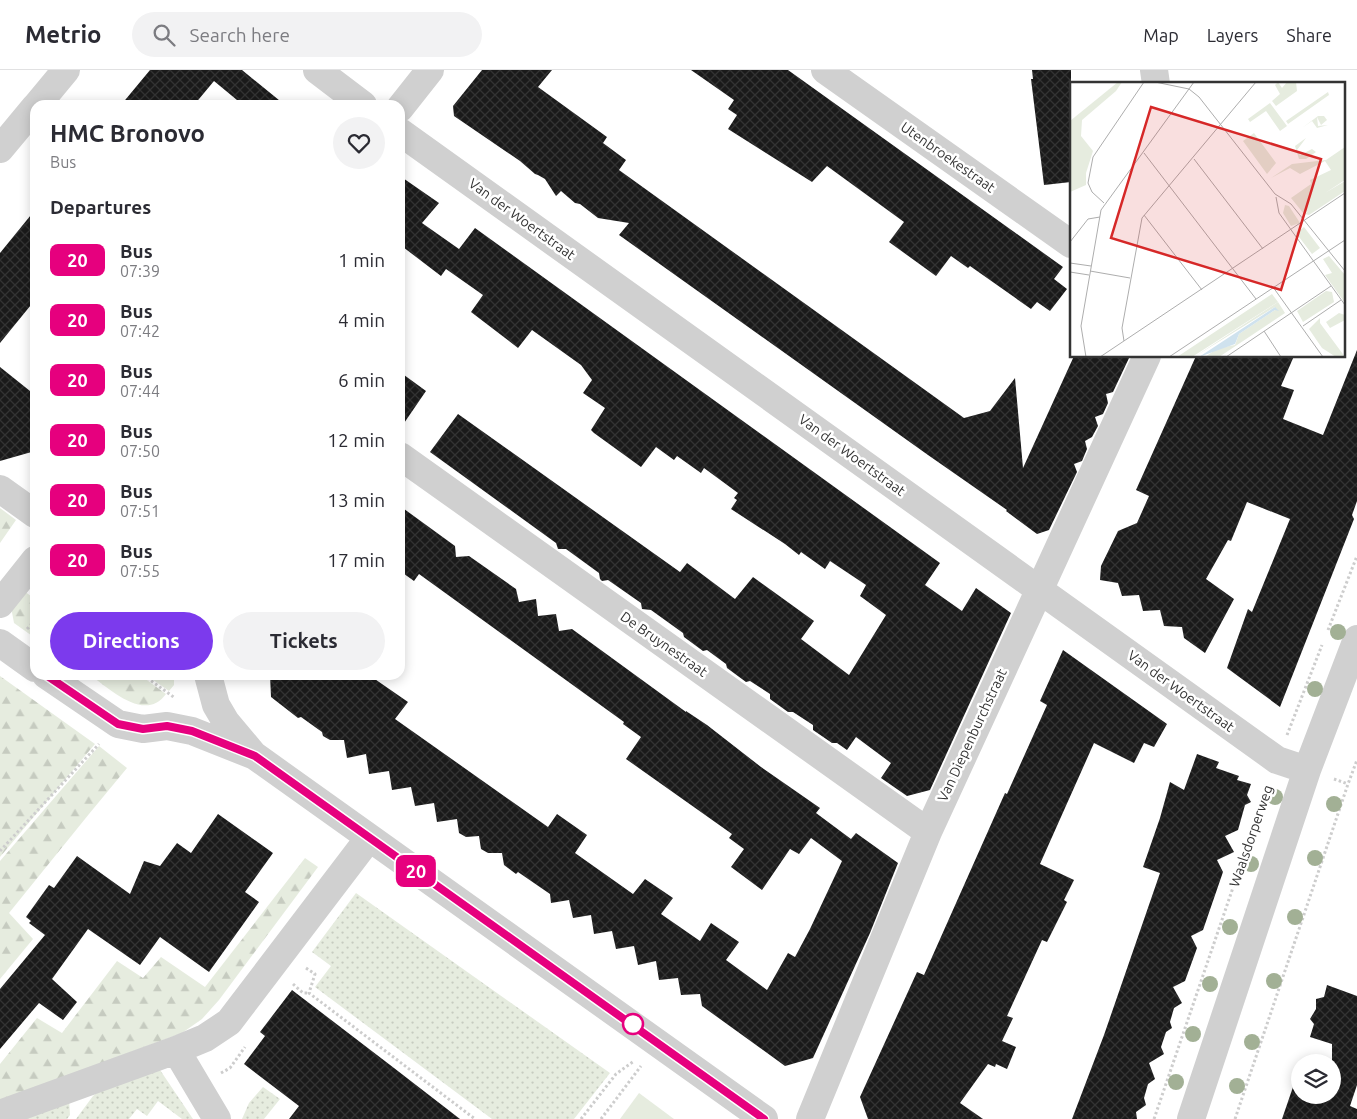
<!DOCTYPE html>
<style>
:root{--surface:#fff;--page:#f2f2f3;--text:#2b2b33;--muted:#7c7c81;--line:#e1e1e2;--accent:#7c3aed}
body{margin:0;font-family:Ubuntu,sans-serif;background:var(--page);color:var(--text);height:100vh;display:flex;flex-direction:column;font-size:19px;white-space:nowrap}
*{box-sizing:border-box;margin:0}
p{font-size:16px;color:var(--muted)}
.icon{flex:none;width:28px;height:28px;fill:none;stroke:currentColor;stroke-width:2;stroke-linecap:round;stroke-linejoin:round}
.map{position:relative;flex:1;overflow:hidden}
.side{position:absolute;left:30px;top:30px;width:375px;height:580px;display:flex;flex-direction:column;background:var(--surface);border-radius:15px;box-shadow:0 2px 12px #0003}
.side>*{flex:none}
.badge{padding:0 10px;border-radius:8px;font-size:18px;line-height:32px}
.buttons{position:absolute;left:1291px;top:984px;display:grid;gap:10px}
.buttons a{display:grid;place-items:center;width:50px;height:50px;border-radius:50%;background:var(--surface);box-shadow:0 2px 12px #0003;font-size:25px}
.map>.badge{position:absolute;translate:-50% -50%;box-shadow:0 0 0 2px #fff}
h2{padding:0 20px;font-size:19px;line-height:45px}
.round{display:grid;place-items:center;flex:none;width:52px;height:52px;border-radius:26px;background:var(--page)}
.overview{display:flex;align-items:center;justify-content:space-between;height:85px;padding:0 20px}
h1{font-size:24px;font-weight:600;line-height:38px}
.button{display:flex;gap:10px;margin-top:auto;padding:10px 20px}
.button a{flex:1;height:58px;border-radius:30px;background:var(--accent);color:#fff;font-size:20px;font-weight:600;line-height:58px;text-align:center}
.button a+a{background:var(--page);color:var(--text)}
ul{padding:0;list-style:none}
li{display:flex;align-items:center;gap:15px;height:60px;padding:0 20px}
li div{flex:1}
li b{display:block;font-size:19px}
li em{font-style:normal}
li .badge{min-width:55px;font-weight:700;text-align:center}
header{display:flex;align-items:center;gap:30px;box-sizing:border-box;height:70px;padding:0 25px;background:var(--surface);border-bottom:1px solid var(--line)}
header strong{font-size:24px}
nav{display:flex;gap:28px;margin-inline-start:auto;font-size:18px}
.search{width:350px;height:45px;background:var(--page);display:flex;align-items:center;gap:12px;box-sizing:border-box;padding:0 18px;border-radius:28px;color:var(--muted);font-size:19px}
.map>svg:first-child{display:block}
.grass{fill:url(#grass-dots)}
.forest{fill:url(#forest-firs)}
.garden{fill:#e6ecdf}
.building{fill:url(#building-cross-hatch)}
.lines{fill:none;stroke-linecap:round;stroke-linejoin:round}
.path{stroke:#cdcdcd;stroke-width:3;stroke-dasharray:2.5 2.5;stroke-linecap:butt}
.minor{stroke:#d0d0d0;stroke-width:28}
.tree{fill:#a2b095}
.line-casing{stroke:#fff;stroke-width:11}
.line{stroke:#e6007e;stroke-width:8}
.stop-dot{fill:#fff;stroke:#e6007e;stroke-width:2.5}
.labels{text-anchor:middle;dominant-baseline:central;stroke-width:5;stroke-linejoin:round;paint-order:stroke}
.street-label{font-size:14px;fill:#333;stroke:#fff}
.inset-road{fill:none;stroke:#adadad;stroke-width:1}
.view{fill:#d62828;fill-opacity:0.15;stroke:#d62828;stroke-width:2.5}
.inset-edge{fill:none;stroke:#333;stroke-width:2.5}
</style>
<header>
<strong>Metrio</strong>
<div class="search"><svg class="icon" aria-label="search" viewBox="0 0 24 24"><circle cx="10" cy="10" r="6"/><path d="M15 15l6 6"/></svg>Search here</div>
<nav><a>Map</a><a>Layers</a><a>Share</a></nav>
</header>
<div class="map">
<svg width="1357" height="1049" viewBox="0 0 1357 1049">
<defs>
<pattern id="grass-dots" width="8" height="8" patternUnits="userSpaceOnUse" patternTransform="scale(1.25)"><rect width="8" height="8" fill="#e6ecdf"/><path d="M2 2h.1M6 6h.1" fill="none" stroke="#c6cbc0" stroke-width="1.8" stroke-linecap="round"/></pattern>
<pattern id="forest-firs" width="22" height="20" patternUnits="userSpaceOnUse" patternTransform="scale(1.25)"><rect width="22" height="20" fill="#e6ecdf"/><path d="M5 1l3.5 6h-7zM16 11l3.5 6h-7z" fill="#c6cbc0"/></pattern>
<pattern id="building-cross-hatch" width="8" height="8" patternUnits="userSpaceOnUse" patternTransform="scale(1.25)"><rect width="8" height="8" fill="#1a1a1a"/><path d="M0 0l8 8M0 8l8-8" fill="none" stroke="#333"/></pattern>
</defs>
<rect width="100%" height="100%" fill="#fff"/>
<path class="grass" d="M356 823 610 1003 574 1049H492L315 917 331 896 312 882Z
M158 997 193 1049H182L158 1031 147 1046 137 1039 129 1049H76L93 1026 104 1016Z
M263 1017 280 1029 264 1049H242L249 1033Z
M69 1029 70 1045 67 1049H26Z"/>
<path class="forest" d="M0 438 16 450 0 473Z
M24 521 35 529V568L14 553 11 537Z
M90 605H140L166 624C145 653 110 619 90 605Z
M146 605H174V615L169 621Z
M0 606 95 674 0 787Z
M99 676 127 698 89 744 9 843 33 869 0 909V791Z
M305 788 318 797 219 930 202 949 182 963 0 1031V994L37 948 62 963 117 891 143 908 161 887 205 917Z"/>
<path class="garden" d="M639 1023 674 1049H620Z"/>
<path class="building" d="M150 0H242L285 35H243L214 11 194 35H121Z
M482 0H552L538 17 607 67 603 73 626 90 619 100 964 348 990 341 1015 308 1023 398 1074 286H1130L1113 322 1106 324 1108 333 1103 344 1095 347 1098 356 1092 367 1085 371 1087 379 1082 391 1074 394 1077 402 1049 460 1037 464 1006 441 1007 440 928 385 619 165 629 153 598 148 580 134 575 133 561 121 556 126 545 109 538 105 535 104 520 91 454 46 453 36Z
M691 0H788L1063 197 1054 209 1067 219 1050 241 1037 232 1031 239 970 196 968 198 951 186 936 206 889 172 904 152 827 96 812 112 728 59 737 45 728 39 734 30Z
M1032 0H1071V112L1044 115 1031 9H1033Z
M400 106 439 133 422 153 459 179 475 158 940 493 925 515 962 541 976 518 1011 543 930 720 907 726 881 708 891 693 856 667 847 680 837 673H832L813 660V655L793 642H788L770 629V624L750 611 746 612 727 598 726 594 707 580 703 581 684 567 683 563 651 540 642 539 641 533 608 510 602 511 600 509 599 503 566 479H558L556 473 430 382 458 344 680 502 687 493 735 529 753 507 814 551 801 569 849 605 886 545 860 526 866 515 830 491 825 499 801 482 799 485 785 474 731 439 737 430 734 428 738 423 704 398 701 403 677 386 674 390 656 377 641 397 594 363 591 360 605 338 583 323 592 310 581 295 532 260 518 278 471 242 483 225 446 199 441 206 403 177 400 181Z
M35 140V230L0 273V183Z
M1357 280V431L1352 445 1354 449 1280 637 1227 598 1248 539 1252 542 1290 449 1247 432 1231 471 1228 470 1206 509 1234 529 1205 583 1184 568 1182 557 1164 556 1160 540 1143 541 1139 525 1122 526 1118 513 1100 510 1101 496 1118 461 1137 453 1149 426 1136 420 1196 286H1294L1281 316 1294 320 1283 349 1323 365Z
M0 297 35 325V381L0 391Z
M400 302 426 321 400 359Z
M400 436 455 476 456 487 469 486 516 519 519 532 536 529 538 546 556 544 559 561 572 559 686 642V641L707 655 761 697 820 738 816 743 851 769 856 763 898 793 870 863 813 988 785 996 702 936 700 924 681 925 678 908 659 910 656 891 638 895 634 876 616 879 612 861 594 864 591 845 573 848 569 830 551 833 550 824 518 802 516 804 504 795 502 783H488L481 779 479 766 466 767 459 763 457 749 437 752 434 733 415 736 411 717 392 720 389 701 369 704 366 684 347 688 344 670H330L323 666 322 662 301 647 298 648 271 627 270 605H369L408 632 395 649 548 757 557 744 587 765 575 783 633 824 645 809 673 828 661 844 700 871 711 853 739 872 726 890 767 920 788 883 795 887 810 859 842 791 811 768 799 784 790 779 762 820 731 797 744 779 729 768 732 764 626 689 641 667 623 654 624 652 419 504 414 511 400 501Z
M1063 580 1167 654 1154 677 1144 673 1134 693 1094 673 1040 794 1074 810 1064 830 1067 832 1047 872 1042 870 1007 946 1013 948 1002 971 1016 977 1007 999 996 994 995 997 988 994 960 1033 983 1049H868L860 1027 917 902 924 905 1005 723 1007 724 1047 635 1040 631Z
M1197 684 1219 692 1216 698 1239 706 1237 710 1251 714 1247 725 1251 732 1245 735 1238 760 1225 766 1234 782 1217 790 1223 802 1203 860 1191 866 1197 878 1185 911 1173 917 1182 933 1174 938 1170 952 1172 958 1166 962 1161 977 1164 984 1149 993 1155 1009 1148 1014 1144 1028 1146 1035 1136 1042 1137 1049H1072L1104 965 1160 803 1143 797 1160 748 1170 712 1184 720Z
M218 744 273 783 245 822 259 832 209 902 160 867 140 895 88 859 52 909 77 932 63 950 39 933 0 979V919L45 865 29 853 31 851 26 847 49 815 54 818 77 786 130 824 144 791 160 796 177 773 191 783Z
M1327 915 1357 926V1015L1350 1036 1357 1039V1049H1282L1293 1017 1300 1020V1025H1315L1323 1027V1025H1332V974L1310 967 1314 954 1310 949 1316 939V929L1324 927Z
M292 920 394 998 460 1049H289L299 1036 244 994 265 966 260 962Z"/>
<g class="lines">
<path class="path" d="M27 559 35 550
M1328 560 1357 486
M143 605 175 628
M1287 665 1322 575
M1334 709 1348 714
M0 781 99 674
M306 898 315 904 309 923 475 1049
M293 914 303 923H309
M221 1003 230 998 245 977
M581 1049 616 1004 634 991
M601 1049 641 996
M1154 1049 1268 715
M1235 1049 1348 714 1357 690"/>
<path class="minor" d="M317 0 363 35
M825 0 1071 174
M1154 0 1156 14
M37 35 66 0
M400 38 430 0
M400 62 1277 690 1307 700
M0 79 35 37
M400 386 928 762
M0 419 35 444
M0 534 35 490
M0 573 35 598
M46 605 118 654 143 659 167 656 192 661 255 686 764 1049
M208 605 216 635 226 652 252 683
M176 980 217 1049
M0 1044 176 980 205 968 229 952 369 768
M810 1049 928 762 1147 286
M1191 1049 1307 700 1357 569"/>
</g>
<g class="tree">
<circle cx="1338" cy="562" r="8"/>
<circle cx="1315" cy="619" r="8"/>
<circle cx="1275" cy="727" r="8"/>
<circle cx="1334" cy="734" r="8"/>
<circle cx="1315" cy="788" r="8"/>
<circle cx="1251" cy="794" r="8"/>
<circle cx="1295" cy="847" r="8"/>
<circle cx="1230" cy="857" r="8"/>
<circle cx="1274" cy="911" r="8"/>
<circle cx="1210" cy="914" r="8"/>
<circle cx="1193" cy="964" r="8"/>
<circle cx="1252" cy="972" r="8"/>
<circle cx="1176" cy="1012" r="8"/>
<circle cx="1237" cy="1016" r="8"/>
</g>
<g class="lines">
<defs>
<path id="line" d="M46 605 118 654 143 659 167 656 192 661 255 686 764 1049"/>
</defs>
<use href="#line" class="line-casing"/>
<use href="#line" class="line"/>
</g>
<circle class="stop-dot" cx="633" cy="954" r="10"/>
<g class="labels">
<g class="street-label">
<text transform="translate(948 87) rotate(35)">Utenbroekestraat</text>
<text transform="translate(522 149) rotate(36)">Van der Woertstraat</text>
<text transform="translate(852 385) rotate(36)">Van der Woertstraat</text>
<text transform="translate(664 574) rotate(35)">De Bruynestraat</text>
<text transform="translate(1181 621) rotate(36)">Van der Woertstraat</text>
<text transform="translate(972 665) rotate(-65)">Van Diepenburchstraat</text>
<text transform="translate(1251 766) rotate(-71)">Waalsdorperweg</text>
</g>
</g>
<g transform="translate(1070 12)">
<rect width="275" height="275" fill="#fff"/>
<path d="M208 0 212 6 217 0H226L227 9 206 24 202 19 210 12 205 3ZM258 10 259 13 218 42 216 39ZM200 21 217 44 210 49 196 29 180 40 178 37ZM248 34H254L257 38 251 43 247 35 248 44 258 43 247 46 242 39 232 46ZM184 51 206 81 197 92 173 59ZM236 56 227 68 230 73 242 67 246 70 236 77H229L225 64ZM259 174 275 193V221L255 193 262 191 253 177ZM256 209 262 210 264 220 233 240 227 229ZM208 220 215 231 149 275H135L148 266 165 263 169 252 205 228V225L124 275ZM269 231 275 233V238L260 246 256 240Z" fill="#e6ecdf"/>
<path d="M275 65V98L255 111 275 99V109L239 133 235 132 239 128 234 132 221 116 241 102 240 98 261 88 255 79 230 92 220 86 201 96 222 82 256 78ZM215 123 219 124 230 141 221 144 213 131ZM234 145 250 166 242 172 226 151ZM202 212 208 220 122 275H107ZM250 236V241L275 275H266L252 266 239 247Z" fill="#e6ecdf"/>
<path d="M48 0H52L46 9 12 38 11 54 23 69 16 91V103L0 110V39Z" fill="#e6ecdf"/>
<path d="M205 225 209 229 205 228 169 252 165 262 129 275Z" fill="#cfe2ee"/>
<path class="inset-road" d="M85 0 119 7 129 15 205 112 221 122 275 189M74 71 186 217M124 77 193 167M206 115 209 131 275 223M34 121 22 110 18 101 23 75 74 0M74 133 132 208M0 160 18 137 30 135M0 181 21 184M20 189 60 196M0 190 19 193M203 205 253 275M233 244 271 218M194 249 211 275M54 259 52 246 72 136 186 0M16 275 11 244 31 128 124 0M30 275 275 111M99 275 275 158M156 275 261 204"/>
<path class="view" d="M81 25 251 77 211 208 41 156Z"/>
<rect width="275" height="275" class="inset-edge"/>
</g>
</svg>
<div class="buttons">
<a><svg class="icon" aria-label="layers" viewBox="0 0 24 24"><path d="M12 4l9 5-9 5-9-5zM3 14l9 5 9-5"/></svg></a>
</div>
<b class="badge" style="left:416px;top:801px;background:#e6007e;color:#fff">20</b>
<section class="side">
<div class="overview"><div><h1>HMC Bronovo</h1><p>Bus</p></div><a class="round"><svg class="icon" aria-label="heart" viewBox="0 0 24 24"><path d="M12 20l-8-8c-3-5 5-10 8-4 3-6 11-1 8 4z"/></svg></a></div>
<h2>Departures</h2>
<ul>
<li><span class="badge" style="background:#e6007e;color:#fff">20</span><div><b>Bus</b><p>07:39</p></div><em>1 min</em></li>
<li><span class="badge" style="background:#e6007e;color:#fff">20</span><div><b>Bus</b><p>07:42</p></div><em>4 min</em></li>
<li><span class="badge" style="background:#e6007e;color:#fff">20</span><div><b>Bus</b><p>07:44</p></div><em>6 min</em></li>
<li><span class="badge" style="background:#e6007e;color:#fff">20</span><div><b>Bus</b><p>07:50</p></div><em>12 min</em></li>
<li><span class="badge" style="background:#e6007e;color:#fff">20</span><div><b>Bus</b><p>07:51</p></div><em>13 min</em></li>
<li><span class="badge" style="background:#e6007e;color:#fff">20</span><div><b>Bus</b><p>07:55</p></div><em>17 min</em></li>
</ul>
<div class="button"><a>Directions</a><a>Tickets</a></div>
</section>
</div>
